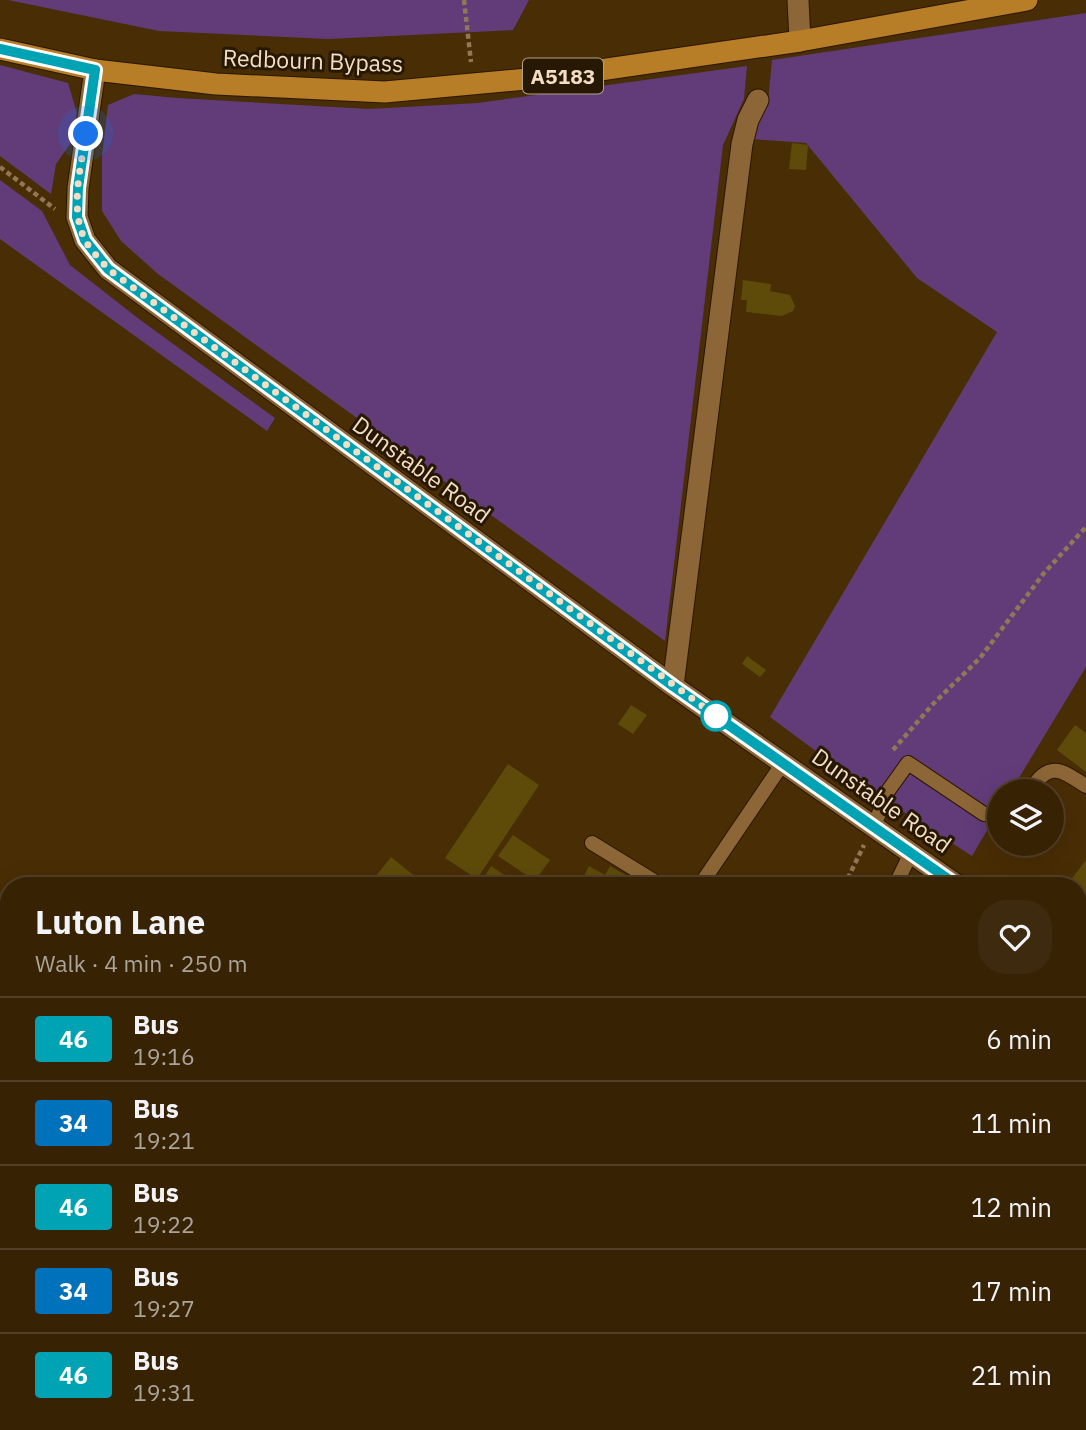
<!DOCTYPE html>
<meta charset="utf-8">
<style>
:root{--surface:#372204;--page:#3e2a0e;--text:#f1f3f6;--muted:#aaa49a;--line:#513f26}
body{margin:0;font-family:"IBM Plex Sans",sans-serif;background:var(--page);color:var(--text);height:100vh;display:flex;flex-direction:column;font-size:26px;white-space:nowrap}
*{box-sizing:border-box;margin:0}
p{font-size:23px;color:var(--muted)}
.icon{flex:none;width:38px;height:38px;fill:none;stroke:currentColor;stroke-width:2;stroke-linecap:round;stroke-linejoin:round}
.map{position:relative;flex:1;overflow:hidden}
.drawer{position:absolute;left:0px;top:877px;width:1087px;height:555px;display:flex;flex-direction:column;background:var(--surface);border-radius:28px 28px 0 0;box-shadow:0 7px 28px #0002,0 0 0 2px var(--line)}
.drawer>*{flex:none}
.badge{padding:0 14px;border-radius:5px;font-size:24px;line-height:46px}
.buttons{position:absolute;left:987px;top:779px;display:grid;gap:14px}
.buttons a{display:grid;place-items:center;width:77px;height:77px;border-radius:50%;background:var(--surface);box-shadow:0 7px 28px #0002,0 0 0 2px var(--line);font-size:35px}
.you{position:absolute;width:35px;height:35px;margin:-18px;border:5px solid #fff;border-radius:50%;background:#1a73e8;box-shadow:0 0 0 10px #1a73e833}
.map>.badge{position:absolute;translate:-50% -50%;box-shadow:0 0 0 4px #fff}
.round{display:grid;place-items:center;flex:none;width:74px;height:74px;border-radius:28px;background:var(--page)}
.headline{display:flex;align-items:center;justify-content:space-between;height:119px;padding:0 35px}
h1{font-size:33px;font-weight:700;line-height:52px}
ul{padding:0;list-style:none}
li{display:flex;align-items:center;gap:21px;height:84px;padding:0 35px;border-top:2px solid var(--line)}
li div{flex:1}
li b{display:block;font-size:26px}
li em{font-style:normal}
li .badge{min-width:77px;font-weight:700;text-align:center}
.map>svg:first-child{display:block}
.green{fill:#613c79}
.building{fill:#5e4b0a}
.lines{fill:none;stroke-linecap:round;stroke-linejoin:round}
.lane-casing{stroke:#2a1700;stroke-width:16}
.street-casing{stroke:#2a1700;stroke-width:23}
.primary-casing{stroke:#2a1700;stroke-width:23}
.path{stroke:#917755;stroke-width:4.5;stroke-dasharray:5 3.5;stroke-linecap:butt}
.lane{stroke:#8c6636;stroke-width:14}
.street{stroke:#8c6636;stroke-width:21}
.primary{stroke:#b77d27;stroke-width:21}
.line-casing{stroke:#fff;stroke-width:16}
.line{stroke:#00a3b4;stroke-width:10}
.walk{stroke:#f3ddc4;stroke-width:7;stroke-dasharray:0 12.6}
.stop-dot{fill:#fff;stroke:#00a3b4;stroke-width:3.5}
.labels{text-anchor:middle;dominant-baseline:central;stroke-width:6;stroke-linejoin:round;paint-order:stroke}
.shield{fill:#271804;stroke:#b6a28a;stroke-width:2}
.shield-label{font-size:21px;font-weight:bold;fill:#f3ddc4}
.street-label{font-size:23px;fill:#f3ddc4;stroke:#271804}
</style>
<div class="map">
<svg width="1086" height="1430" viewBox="0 0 1086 1430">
<rect width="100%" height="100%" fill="#492d05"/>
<path class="green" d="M8 0H529L513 30 328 39 159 31Z
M1086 13V667L1011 791H999V810L972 856 896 807 879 798 770 717 997 332 917 278 806 143 752 139 768 102 772 60Z
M0 65 68 83 77 113 70 144 56 164 51 194 0 156Z
M747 66 744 99 723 145 665 641 158 274 121 241 102 211V156L108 105 134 94 177 98 369 109 478 103Z
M0 180 42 211 70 265 139 319 275 418 267 431 0 239Z
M1078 990 1086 996V1430H617L621 1423H1078Z
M9 1242V1423H561L559 1430H0V1255Z"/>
<path class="building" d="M792 143 808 145 806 170 789 169Z
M743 280 771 284 770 291 790 295 795 306 793 311 782 316 746 312 747 300H741Z
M747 656 766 670 760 677 742 664Z
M631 705 647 715 633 734 618 724Z
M1075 725 1086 733V772L1057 750Z
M508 764 539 785 477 879 445 858Z
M513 835 550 860 535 881 498 856Z
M391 857 427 886H368Z
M1086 860V907L1081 913 1078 911V886H1066Z
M491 866 521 886H479Z
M589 866 605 875 610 866 631 878 626 886H579Z"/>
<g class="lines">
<defs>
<path id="lane" d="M1030 791C1049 761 1060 769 1086 786
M874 826 888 791 908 763 984 814 999 815
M592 843 662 886
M694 886 701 884 783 763
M895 886 911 853"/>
<path id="street" d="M798 0 800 41
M95 70 78 188 77 217 85 240 108 269 673 686 958 886
M673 686 742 144 748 120 758 100
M1078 968 1086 973"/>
<path id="primary" d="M0 49 95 70 216 84 385 92 559 76 800 41 1027 0"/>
</defs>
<use href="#lane" class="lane-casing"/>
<use href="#street" class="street-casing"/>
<use href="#primary" class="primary-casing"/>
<path class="path" d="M464 0 471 62
M0 167 55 209
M893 750 933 704 980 658 1044 573 1086 527
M844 886 864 845
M553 1430 555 1423"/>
<use href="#lane" class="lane"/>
<use href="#street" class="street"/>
<use href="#primary" class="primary"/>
</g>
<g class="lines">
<defs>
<path id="line" d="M0 49 95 70 78 188 77 217 85 240 108 269 673 686 958 886"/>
</defs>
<use href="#line" class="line-casing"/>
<use href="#line" class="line"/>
<path class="walk" d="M86 134C81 167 70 206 84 238 89 249 100 259 108 269L716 716"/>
</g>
<circle class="stop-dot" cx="716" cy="716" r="14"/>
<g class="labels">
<rect class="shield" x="523" y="58.5" width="80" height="35" rx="5"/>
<g class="shield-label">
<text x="563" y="76">A5183</text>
</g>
<g class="street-label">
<text transform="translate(313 60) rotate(2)">Redbourn Bypass</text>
<text transform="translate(422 469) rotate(36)">Dunstable Road</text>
<text transform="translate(882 800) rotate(35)">Dunstable Road</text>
</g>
</g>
</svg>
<div class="buttons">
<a><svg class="icon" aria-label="layers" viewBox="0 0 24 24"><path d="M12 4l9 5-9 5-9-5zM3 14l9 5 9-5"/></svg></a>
</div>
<div class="you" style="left:86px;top:134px"></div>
<section class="drawer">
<div class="headline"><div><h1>Luton Lane</h1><p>Walk · 4 min · 250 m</p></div><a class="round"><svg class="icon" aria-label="heart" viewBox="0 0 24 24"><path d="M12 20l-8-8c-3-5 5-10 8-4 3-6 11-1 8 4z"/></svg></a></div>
<ul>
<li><span class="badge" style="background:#00a3b4;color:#fff">46</span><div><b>Bus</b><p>19:16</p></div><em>6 min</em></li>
<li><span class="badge" style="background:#0072bc;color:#fff">34</span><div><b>Bus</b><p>19:21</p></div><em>11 min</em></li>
<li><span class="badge" style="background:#00a3b4;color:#fff">46</span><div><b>Bus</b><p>19:22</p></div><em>12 min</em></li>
<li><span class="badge" style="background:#0072bc;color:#fff">34</span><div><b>Bus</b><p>19:27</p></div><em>17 min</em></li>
<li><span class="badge" style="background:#00a3b4;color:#fff">46</span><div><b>Bus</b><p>19:31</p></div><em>21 min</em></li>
</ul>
</section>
</div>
